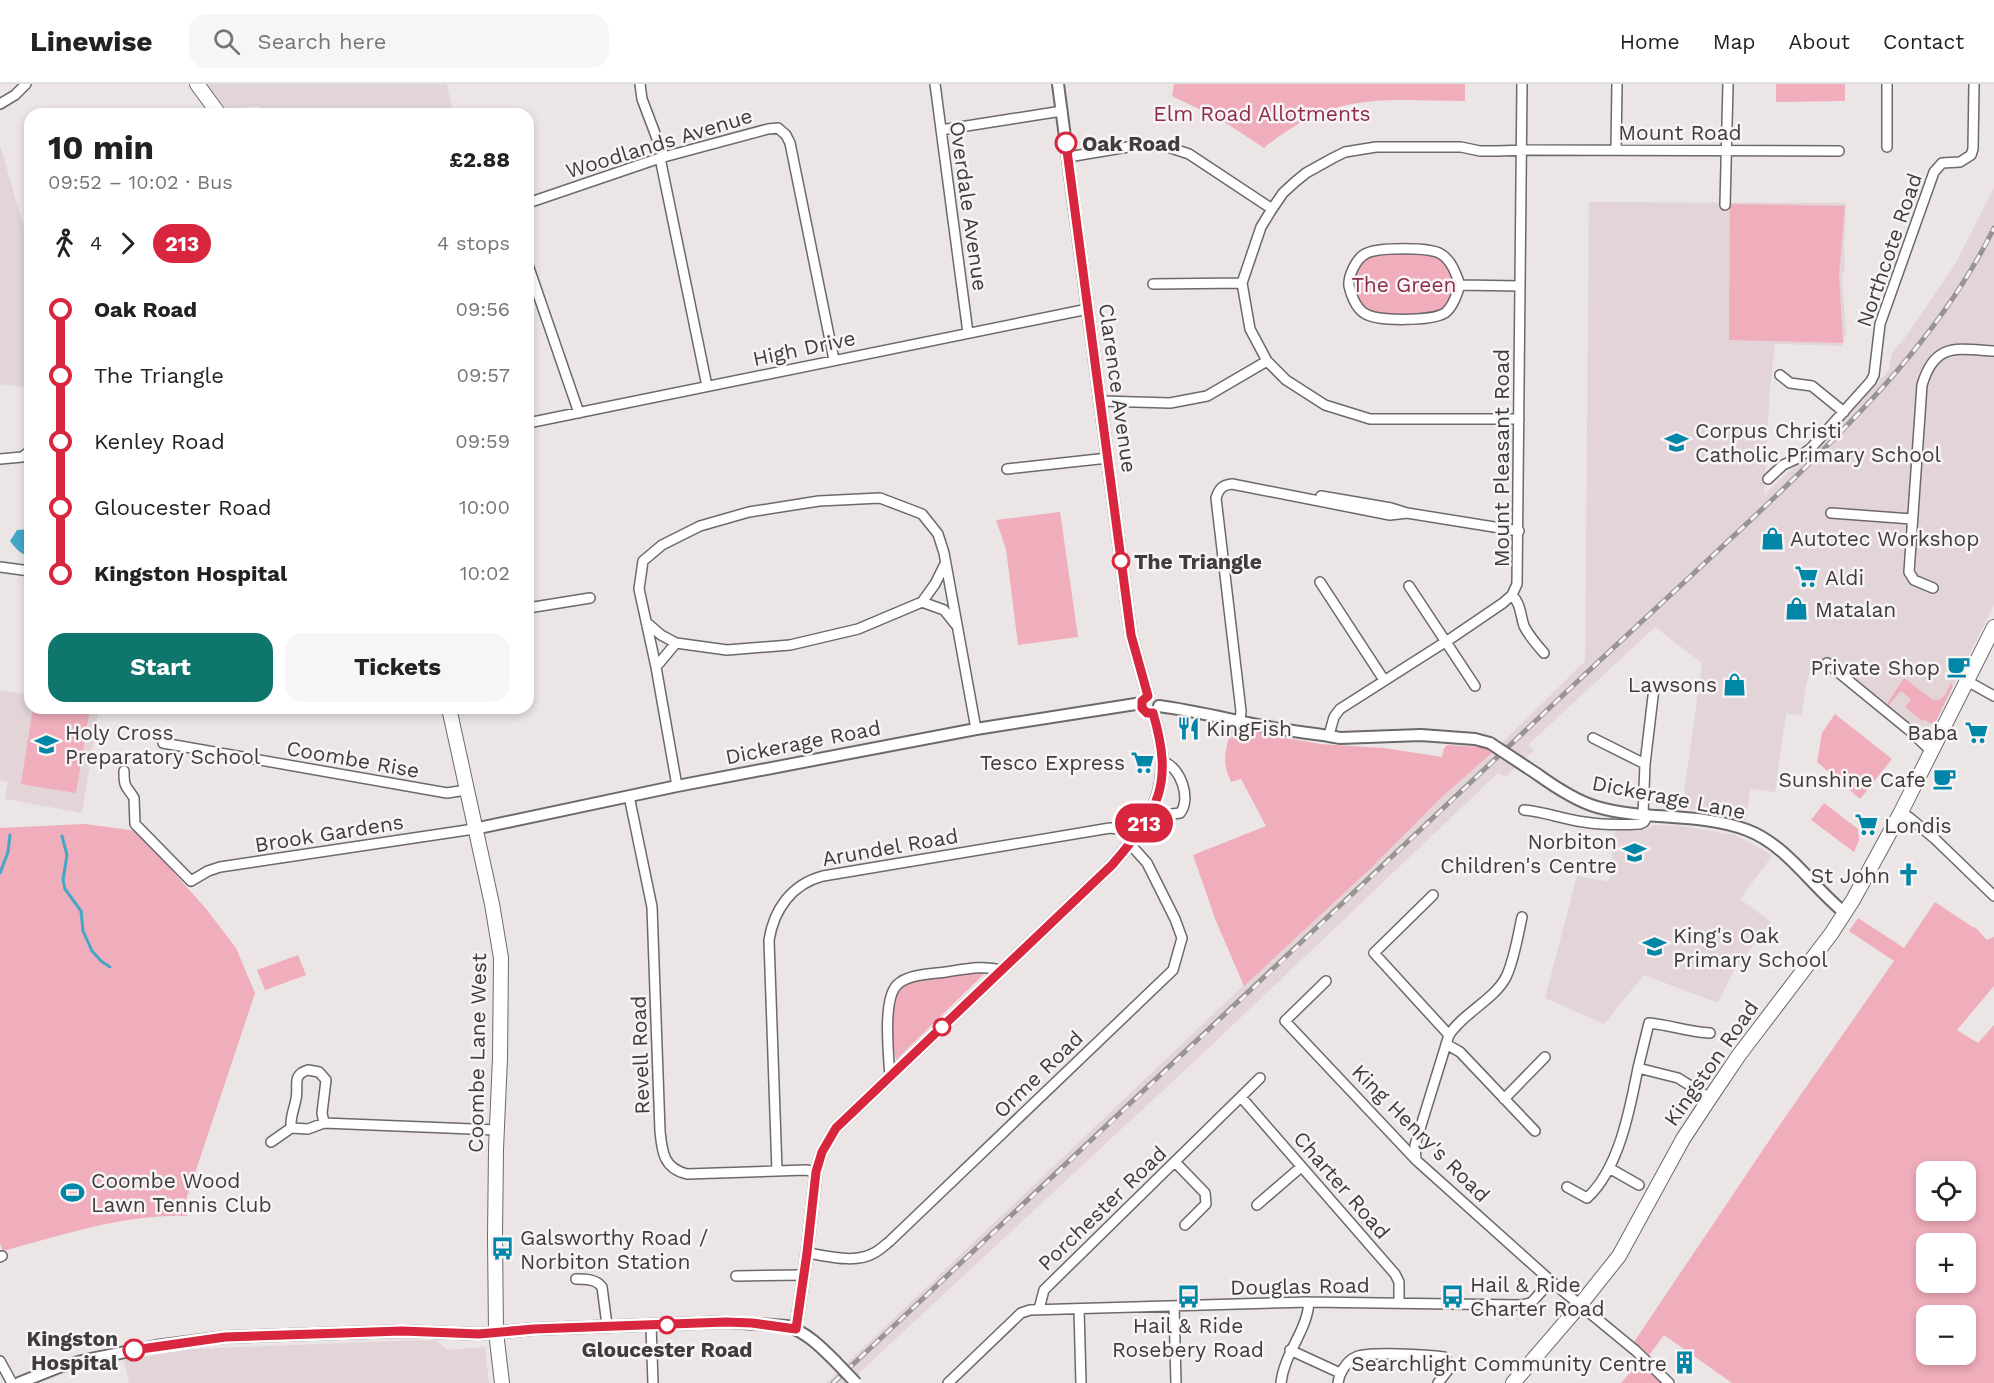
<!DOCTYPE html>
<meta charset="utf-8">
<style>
:root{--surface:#fff;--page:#f6f6f6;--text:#222;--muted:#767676;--line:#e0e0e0;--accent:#0f766e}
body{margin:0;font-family:"Work Sans",sans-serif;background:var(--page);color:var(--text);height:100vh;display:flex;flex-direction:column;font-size:22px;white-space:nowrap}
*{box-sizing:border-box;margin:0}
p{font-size:20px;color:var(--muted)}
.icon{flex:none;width:33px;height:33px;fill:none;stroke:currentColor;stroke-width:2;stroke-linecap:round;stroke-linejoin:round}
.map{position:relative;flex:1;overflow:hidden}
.sheet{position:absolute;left:24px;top:24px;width:510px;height:606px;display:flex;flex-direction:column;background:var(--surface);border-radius:18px;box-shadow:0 3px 9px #0003}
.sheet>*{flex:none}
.badge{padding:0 12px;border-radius:20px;font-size:21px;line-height:39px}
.tools{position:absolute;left:1916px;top:1077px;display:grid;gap:12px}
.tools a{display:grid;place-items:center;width:60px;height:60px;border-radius:12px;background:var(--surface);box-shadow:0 3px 9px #0003;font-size:30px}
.map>.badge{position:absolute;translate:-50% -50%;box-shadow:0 0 0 3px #fff}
.legs{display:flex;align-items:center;gap:9px;height:66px;padding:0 24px;font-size:20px}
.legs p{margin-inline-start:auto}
.summary{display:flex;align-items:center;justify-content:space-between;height:102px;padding:0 24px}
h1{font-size:33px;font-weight:700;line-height:45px}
.cta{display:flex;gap:12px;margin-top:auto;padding:12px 24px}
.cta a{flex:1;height:69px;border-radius:18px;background:var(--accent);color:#fff;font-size:24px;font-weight:700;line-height:69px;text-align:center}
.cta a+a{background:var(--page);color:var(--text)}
ul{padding:0 24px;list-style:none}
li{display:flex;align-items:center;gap:21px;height:66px;font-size:22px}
li i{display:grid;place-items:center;width:9px;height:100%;margin:0 8px;background:currentColor}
li i::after{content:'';width:15px;height:15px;margin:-8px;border:4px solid;border-radius:50%;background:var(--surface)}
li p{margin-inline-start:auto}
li:first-child i{background:linear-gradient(#0000 50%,currentColor 0)}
li:last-child i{background:linear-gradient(currentColor 50%,#0000 0)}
header{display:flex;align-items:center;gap:36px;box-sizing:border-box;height:84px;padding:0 30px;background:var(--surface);border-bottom:2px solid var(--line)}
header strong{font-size:28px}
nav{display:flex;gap:33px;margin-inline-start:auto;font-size:21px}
.search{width:420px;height:54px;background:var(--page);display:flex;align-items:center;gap:15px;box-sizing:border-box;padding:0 21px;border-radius:18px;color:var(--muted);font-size:22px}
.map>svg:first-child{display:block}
.built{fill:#e3d5d7}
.green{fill:#f0adbc;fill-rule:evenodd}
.water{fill:#44a7c7}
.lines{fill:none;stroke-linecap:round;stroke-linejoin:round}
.stream{stroke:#44a7c7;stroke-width:3}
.minor-casing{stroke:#6d6869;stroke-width:12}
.tertiary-casing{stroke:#6d6869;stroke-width:14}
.primary-casing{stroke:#6d6869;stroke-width:16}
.minor{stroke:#fff;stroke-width:9}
.tertiary{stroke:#fff;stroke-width:10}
.primary{stroke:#fff;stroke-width:14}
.rail-casing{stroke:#989494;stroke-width:5}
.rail{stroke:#f8f3f4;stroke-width:3;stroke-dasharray:9;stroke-linecap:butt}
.tertiary-bridge-casing{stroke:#6d6869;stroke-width:14;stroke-linecap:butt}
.tertiary-bridge{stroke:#fff;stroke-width:10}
.line-1-casing{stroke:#fff;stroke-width:14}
.line-1{stroke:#d7263d;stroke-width:9}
.stop-1-dot{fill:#fff;stroke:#d7263d;stroke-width:3}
.labels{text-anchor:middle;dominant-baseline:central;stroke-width:5;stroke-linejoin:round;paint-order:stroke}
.park-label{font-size:21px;fill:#8c2c4b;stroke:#f8f3f4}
.street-label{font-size:21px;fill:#3e3c3c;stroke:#f8f3f4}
.stop-label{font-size:21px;font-weight:bold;fill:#3e3c3c;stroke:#f8f3f4;text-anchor:start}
.poi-label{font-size:21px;fill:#3e3c3c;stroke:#f8f3f4;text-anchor:start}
</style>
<header>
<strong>Linewise</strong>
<div class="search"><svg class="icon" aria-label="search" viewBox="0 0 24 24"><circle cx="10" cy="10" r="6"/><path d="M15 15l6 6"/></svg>Search here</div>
<nav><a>Home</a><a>Map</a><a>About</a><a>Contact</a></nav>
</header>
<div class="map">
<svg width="1994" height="1299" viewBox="0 0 1994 1299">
<rect width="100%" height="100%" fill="#ebe5e6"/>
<path class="built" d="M208 0H447L453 30H270L257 22 227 27Z
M0 61 30 164V304L0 300Z
M1994 104V521L1935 639 1932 640 1926 650 1914 643 1829 575 1824 581 1813 582 1811 584 1805 606 1802 631 1786 630 1775 708 1750 705 1746 737 1717 729 1682 724 1702 579 1655 543 1528 661 1534 666 1523 676 1506 693 1498 689 1214 959 859 1289 857 1299H826L1228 916 1370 785 1442 713 1493 668 1585 577 1589 118 1846 119 1844 164 1845 185 1842 192 1846 251 1842 262 1775 260 1770 304 1764 411 1846 333 1889 286 1892 269 1904 255 1954 182Z
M0 606 30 611V624H99L82 729 5 715 8 698 0 696Z
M1656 741 1682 742 1735 751 1762 765 1772 772 1740 815 1771 838 1733 888 1718 919 1644 891 1604 940 1545 914 1577 792 1609 798 1615 746 1639 747Z
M421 1256 436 1257 448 1266 485 1263 489 1299H129L124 1276 189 1265Z"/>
<path class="green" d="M1174 0H1465V17C1381 16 1333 7 1264 64L1220 35 1172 12Z
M1776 0H1845V17L1776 18Z
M1730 120 1845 122 1839 191 1843 259 1729 256Z
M1377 166 1441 170 1460 201 1445 228 1427 234 1363 229 1349 199 1355 182Z
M1060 428 1078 553 1018 561 1006 465 996 436Z
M1904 594 1933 616C1944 618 1947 607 1951 599L1953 602 1935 639 1932 640 1923 635 1922 637 1905 623 1911 615 1901 607 1888 622V618Z
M33 624H53L89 630 76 709 21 700Z
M1835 630 1892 675 1860 715 1817 678 1822 649Z
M1231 644 1320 660 1384 664 1442 673 1444 664 1447 661 1482 663 1493 668 1442 713 1370 785 1244 902 1216 837 1193 771 1266 742 1241 695 1231 698C1221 676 1226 667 1231 644Z
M1824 719 1858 745 1859 756 1854 768 1811 736Z
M85 740 137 747 207 826 236 864 255 909 186 1116H184L187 1132C125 1130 63 1151 3 1167L0 1159V744Z
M1935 818 1974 844 1975 843 1987 856 1994 853V902L1957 946 1978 959 1994 941V1299H1732L1664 1251 1647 1274 1634 1258 1781 1039 1894 877 1849 847 1858 834 1904 864ZM1926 1088H1965V1126H1926ZM1926 1160H1965V1198H1926ZM1926 1232H1965V1270H1926Z
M298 871 306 891 265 906 257 886Z
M987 887 896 976C893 959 885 915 900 903 914 891 967 890 987 887Z
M1640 1277 1662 1299H1621Z"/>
<path class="water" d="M30 445V472C21 471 15 464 10 457L17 446Z"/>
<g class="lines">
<path class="stream" d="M62 752 67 771 63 796 65 805 81 827 83 847 92 867 101 877 110 883
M0 789 8 768 10 751"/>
<defs>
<path id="minor" d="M640 0 642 15 664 73
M935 0 968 249
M0 20 15 11 26 0
M941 46 1062 27
M1887 63V0
M1616 66 1617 0
M1068 73 1140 61 1168 63 1189 70 1272 125
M660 74 707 302
M528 119 660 74 768 45 778 44 786 51 790 59 834 276
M1725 121 1728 0
M528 181 579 329
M1153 200 1242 199
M1460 201C1456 190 1452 177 1441 170 1430 163 1377 163 1365 170 1356 175 1348 192 1349 202 1351 211 1356 224 1364 229 1377 238 1432 237 1445 229 1453 223 1457 210 1460 201L1520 202
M1780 291 1790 299 1812 302 1844 328
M1101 317 1170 319 1207 312 1267 277
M1519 335H1370L1325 321 1286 296 1267 277 1250 245 1242 199 1261 143 1272 125 1283 109 1295 98 1306 89 1333 74 1345 68 1376 63H1461L1480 67H1497L1527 66 1839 67
M528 339 1088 225
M0 375 22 373 30 367
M1007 385 1108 374
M1768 395 1783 381 1798 374 1811 364 1871 297 1874 291 1880 240 1934 88 1942 79 1960 78 1971 71 1973 65 1974 0
M1321 412 1391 424 1407 429 1519 447
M1831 429 1912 435
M0 483 30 487
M1320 498 1384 596
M1409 502 1475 602
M1933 504 1914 496 1909 488 1922 301C1935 258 1956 265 1994 267
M1512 511C1521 520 1520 530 1524 542 1529 552 1536 560 1544 569
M922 518 944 526 956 541
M528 524 590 514
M646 538 661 551 676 559
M1827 579 1909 646 1931 667
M656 583 676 559 727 566 790 561 858 545 922 518 935 500 945 480
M1967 597 1994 612
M1240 636 1241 627 1216 414C1219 405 1222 401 1232 400L1390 431 1407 429
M1329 651 1334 633 1340 625 1453 553 1503 519 1512 511 1517 500 1522 0
M1593 654 1645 680
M163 659 447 709 466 706
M124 687C124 705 126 701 134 714L135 740 191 797 208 787 220 783 474 745
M677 702 656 583 639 505 643 477 662 461 700 442 749 428 819 417 880 414 922 430 938 450 944 469 976 645
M629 712 652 823 660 1047C662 1067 663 1084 687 1090L806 1086 816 1088
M1524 726C1545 728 1563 735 1584 738 1602 741 1622 741 1640 740L1644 738 1648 731
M1901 728 1910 734 1935 755 1994 812
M1150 730 1164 731 1180 729C1192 715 1180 682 1163 678
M1643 730 1645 680 1654 604
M1433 811 1374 869 1449 951
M1326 897 1285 937 1416 1076 1551 1197 1636 1267 1669 1299
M1446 960 1460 968 1535 1047
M1638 984 1649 939C1670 941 1689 948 1710 949
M890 994C889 973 882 916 897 901 908 890 931 890 946 888 966 885 982 881 1002 886
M1241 1013 1395 1190 1399 1198V1219
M1504 1015 1545 973
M291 1044C290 1033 294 1026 296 1015 299 1002 291 991 308 986L319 988 326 996 322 1029 324 1039
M271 1058 291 1044 308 1045 324 1039 497 1046
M1416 1076 1415 1061 1449 951C1463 929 1495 915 1506 893 1514 877 1518 851 1522 833
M1175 1078 1205 1109 1206 1120 1185 1141
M1609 1084 1639 1101
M777 1087 769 856C774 825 792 800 823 792L1110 744 1118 745 1136 751
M1567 1103 1587 1114C1619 1085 1630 1025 1638 984L1678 994 1710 1014
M1257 1121 1301 1083
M807 1169C828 1172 855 1180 874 1169 880 1166 885 1161 890 1157L1173 886 1182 854 1175 835 1147 779 1130 760
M0 1173 2 1172
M736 1192 804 1191
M576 1195C585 1195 596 1195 602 1203L607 1241
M1174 1222 1176 1299
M1039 1225 1044 1206 1260 994
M1079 1225 1081 1299
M651 1241 653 1299
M1290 1266 1340 1289
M0 1277 12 1299
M948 1299 1021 1229 1030 1226 1309 1218 1521 1221 1531 1219 1551 1197
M1281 1299C1284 1269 1307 1248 1309 1218
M1338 1299C1339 1290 1346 1277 1356 1273 1367 1267 1430 1271 1444 1273L1449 1279 1448 1286 1438 1299"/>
<path id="tertiary" d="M1058 0 1131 551 1148 612
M1159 622C1196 627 1231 636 1268 643 1292 648 1317 649 1340 654L1421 651 1475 655 1490 659
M1537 690C1555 703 1576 717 1597 723 1646 737 1699 728 1747 746 1787 761 1812 803 1845 829
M474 745 677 702 976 645 1142 619
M796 1245 807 1169 816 1088 822 1068 836 1044 1112 781C1158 727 1174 700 1153 629
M19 1299 59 1283 90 1275 156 1262 225 1253 402 1247 479 1250 534 1245 726 1238 787 1242C806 1248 821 1263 835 1277"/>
<path id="primary" d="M197 0 219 30
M449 624 492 820 501 874 500 974 496 1065 495 1153 496 1248 502 1299
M1513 1299 1580 1221 1619 1172 1683 1055 1710 1014 1739 971 1831 850 1853 816 1901 728 1994 543"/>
</defs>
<use href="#minor" class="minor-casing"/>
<use href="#tertiary" class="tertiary-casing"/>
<use href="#primary" class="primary-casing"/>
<use href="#minor" class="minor"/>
<use href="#tertiary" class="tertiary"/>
<use href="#primary" class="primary"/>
<defs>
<path id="rail" d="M833 1299C1082 1066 1330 832 1578 597 1644 535 1711 474 1777 411 1860 331 1942 249 1994 144"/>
</defs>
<use href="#rail" class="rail-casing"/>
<use href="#rail" class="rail"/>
<defs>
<path id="tertiary-bridge" d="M1490 659 1537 690
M835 1277 856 1299"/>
</defs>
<use href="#tertiary-bridge" class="tertiary-bridge-casing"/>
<use href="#tertiary-bridge" class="tertiary-bridge"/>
</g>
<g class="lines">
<defs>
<path id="line-1" d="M134 1266 225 1253 402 1247 479 1250 534 1245 726 1238 752 1239 796 1245 807 1169 816 1088 822 1068 836 1044 1112 781C1159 726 1174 701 1153 629H1147L1142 624V617L1148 612 1131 551 1066 59"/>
</defs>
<use href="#line-1" class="line-1-casing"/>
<use href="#line-1" class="line-1"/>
</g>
<defs>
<symbol id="school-bare" viewBox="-9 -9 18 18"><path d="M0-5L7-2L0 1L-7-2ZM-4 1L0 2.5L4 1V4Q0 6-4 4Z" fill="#0087a8" stroke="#f8f3f4" stroke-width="2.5" paint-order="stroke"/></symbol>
<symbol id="shop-bare" viewBox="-9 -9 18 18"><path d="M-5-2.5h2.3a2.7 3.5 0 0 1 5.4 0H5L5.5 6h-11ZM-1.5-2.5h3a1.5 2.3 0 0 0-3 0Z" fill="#0087a8" stroke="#f8f3f4" stroke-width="2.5" paint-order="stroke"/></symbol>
<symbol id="supermarket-bare" viewBox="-9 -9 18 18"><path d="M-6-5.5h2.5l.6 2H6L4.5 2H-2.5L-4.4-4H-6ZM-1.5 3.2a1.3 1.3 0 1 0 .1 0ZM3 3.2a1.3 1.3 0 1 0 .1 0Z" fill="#0087a8" stroke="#f8f3f4" stroke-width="2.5" paint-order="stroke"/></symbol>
<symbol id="cafe-bare" viewBox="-9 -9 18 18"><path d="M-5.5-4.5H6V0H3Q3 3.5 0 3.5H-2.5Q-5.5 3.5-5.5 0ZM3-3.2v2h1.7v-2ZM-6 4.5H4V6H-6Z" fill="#0087a8" stroke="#f8f3f4" stroke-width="2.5" paint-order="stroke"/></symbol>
<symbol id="restaurant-bare" viewBox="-9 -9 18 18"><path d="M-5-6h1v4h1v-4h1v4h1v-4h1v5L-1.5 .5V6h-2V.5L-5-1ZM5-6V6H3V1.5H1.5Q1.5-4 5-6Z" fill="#0087a8" stroke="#f8f3f4" stroke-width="2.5" paint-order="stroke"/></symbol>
<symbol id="church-bare" viewBox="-9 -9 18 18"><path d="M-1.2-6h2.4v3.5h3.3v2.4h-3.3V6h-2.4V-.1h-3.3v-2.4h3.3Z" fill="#0087a8" stroke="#f8f3f4" stroke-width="2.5" paint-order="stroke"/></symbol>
<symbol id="stadium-bare" viewBox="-9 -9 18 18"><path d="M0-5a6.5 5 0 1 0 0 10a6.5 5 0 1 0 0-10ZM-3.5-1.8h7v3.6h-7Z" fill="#0087a8" stroke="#f8f3f4" stroke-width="2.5" paint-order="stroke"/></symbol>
<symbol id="bus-bare" viewBox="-9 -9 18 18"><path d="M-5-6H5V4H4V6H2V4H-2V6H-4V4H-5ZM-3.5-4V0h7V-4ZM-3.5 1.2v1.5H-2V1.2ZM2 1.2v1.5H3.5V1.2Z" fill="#0087a8" stroke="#f8f3f4" stroke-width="2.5" paint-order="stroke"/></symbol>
<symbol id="building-bare" viewBox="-9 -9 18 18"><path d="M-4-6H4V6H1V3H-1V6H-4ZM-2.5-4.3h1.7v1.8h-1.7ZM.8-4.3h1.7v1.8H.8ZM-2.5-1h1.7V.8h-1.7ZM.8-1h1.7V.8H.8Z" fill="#0087a8" stroke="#f8f3f4" stroke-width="2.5" paint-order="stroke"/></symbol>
</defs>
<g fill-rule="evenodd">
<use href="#school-bare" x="1660" y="342" width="33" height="33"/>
<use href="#shop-bare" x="1756" y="438" width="33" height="33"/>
<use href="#supermarket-bare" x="1790" y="476" width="33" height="33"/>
<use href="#shop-bare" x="1780" y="508" width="33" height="33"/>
<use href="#cafe-bare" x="1942" y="566" width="33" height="33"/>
<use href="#shop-bare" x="1718" y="584" width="33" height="33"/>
<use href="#restaurant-bare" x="1172" y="628" width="33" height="33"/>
<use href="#supermarket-bare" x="1960" y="632" width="33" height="33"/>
<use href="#school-bare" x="30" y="644" width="33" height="33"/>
<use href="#supermarket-bare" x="1126" y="662" width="33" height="33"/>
<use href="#cafe-bare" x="1928" y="678" width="33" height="33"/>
<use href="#supermarket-bare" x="1850" y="724" width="33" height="33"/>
<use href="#school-bare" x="1618" y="752" width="33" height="33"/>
<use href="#church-bare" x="1892" y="774" width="33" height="33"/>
<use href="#school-bare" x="1638" y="846" width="33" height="33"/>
<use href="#stadium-bare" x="56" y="1092" width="33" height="33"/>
<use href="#bus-bare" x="486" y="1148" width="33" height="33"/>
<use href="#bus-bare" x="1436" y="1196" width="33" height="33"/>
<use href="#bus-bare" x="1172" y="1196" width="33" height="33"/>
<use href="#building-bare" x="1668" y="1262" width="33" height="33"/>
</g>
<g class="stop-1-dot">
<circle cx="1066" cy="59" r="10"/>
<circle cx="1121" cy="477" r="8"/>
<circle cx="942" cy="943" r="8"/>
<circle cx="667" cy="1241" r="8"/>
<circle cx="134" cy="1266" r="10"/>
</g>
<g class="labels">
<g class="park-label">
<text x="1262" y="29">Elm Road Allotments</text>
<text x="1404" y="200">The Green</text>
</g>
<g class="street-label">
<text x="1680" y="48">Mount Road</text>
<text transform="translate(659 59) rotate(-17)">Woodlands Avenue</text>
<text transform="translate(969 122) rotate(82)">Overdale Avenue</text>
<text transform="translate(1889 166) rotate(-71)">Northcote Road</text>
<text transform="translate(804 264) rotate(-12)">High Drive</text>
<text transform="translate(1118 304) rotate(82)">Clarence Avenue</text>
<text transform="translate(1501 374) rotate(-90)">Mount Pleasant Road</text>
<text transform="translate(803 658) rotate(-11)">Dickerage Road</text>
<text transform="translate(353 675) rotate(10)">Coombe Rise</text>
<text transform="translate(1669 713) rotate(11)">Dickerage Lane</text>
<text transform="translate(329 749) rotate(-9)">Brook Gardens</text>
<text transform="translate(890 763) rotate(-10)">Arundel Road</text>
<text transform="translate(477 969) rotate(-89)">Coombe Lane West</text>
<text transform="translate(640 971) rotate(-92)">Revell Road</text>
<text transform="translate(1711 979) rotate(-55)">Kingston Road</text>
<text transform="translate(1038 990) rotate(-44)">Orme Road</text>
<text transform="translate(1421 1049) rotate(45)">King Henry's Road</text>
<text transform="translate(1342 1101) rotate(49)">Charter Road</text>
<text transform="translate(1102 1124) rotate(-44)">Porchester Road</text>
<text transform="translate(1300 1202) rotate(-1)">Douglas Road</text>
</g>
<g class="stop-label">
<text x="1082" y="59">Oak Road</text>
<text x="1134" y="477">The Triangle</text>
<text x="118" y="1254" text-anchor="end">Kingston<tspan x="118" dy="24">Hospital</tspan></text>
<text x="667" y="1265" text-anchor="middle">Gloucester Road</text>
</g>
<g class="poi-label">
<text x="1695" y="346">Corpus Christi<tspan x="1695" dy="24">Catholic Primary School</tspan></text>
<text x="1790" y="454">Autotec Workshop</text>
<text x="1825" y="493">Aldi</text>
<text x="1815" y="525">Matalan</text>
<text x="1940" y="583" text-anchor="end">Private Shop</text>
<text x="1717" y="600" text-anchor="end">Lawsons</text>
<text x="1206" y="644">KingFish</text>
<text x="65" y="648">Holy Cross<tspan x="65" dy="24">Preparatory School</tspan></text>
<text x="1958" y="648" text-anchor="end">Baba</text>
<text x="1125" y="678" text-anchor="end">Tesco Express</text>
<text x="1926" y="695" text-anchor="end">Sunshine Cafe</text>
<text x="1884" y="741">Londis</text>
<text x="1617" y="757" text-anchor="end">Norbiton<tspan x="1617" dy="24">Children's Centre</tspan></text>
<text x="1890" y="791" text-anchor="end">St John</text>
<text x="1673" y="851">King's Oak<tspan x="1673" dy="24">Primary School</tspan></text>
<text x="91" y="1096">Coombe Wood<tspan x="91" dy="24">Lawn Tennis Club</tspan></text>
<text x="520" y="1153">Galsworthy Road /<tspan x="520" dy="24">Norbiton Station</tspan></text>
<text x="1470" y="1200">Hail &amp; Ride<tspan x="1470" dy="24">Charter Road</tspan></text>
<text x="1188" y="1241" text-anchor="middle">Hail &amp; Ride<tspan x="1188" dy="24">Rosebery Road</tspan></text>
<text x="1667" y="1279" text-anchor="end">Searchlight Community Centre</text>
</g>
</g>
</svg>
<div class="tools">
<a><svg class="icon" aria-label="locate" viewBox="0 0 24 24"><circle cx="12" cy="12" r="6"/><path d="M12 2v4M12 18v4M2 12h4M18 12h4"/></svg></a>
<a>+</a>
<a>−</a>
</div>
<b class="badge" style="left:1144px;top:739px;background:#d7263d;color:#fff">213</b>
<section class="sheet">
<div class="summary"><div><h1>10 min</h1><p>09:52 – 10:02 · Bus</p></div><b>£2.88</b></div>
<div class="legs"><svg class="icon" aria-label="walk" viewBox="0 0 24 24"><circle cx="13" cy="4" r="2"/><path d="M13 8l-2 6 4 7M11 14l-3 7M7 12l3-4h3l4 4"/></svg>4<svg class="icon" aria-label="forward" viewBox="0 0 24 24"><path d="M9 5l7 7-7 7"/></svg><b class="badge" style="background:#d7263d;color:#fff">213</b><p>4 stops</p></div>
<ul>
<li><i style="color:#d7263d"></i><b>Oak Road</b><p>09:56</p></li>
<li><i style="color:#d7263d"></i><span>The Triangle</span><p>09:57</p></li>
<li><i style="color:#d7263d"></i><span>Kenley Road</span><p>09:59</p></li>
<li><i style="color:#d7263d"></i><span>Gloucester Road</span><p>10:00</p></li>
<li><i style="color:#d7263d"></i><b>Kingston Hospital</b><p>10:02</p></li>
</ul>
<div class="cta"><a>Start</a><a>Tickets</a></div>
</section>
</div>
